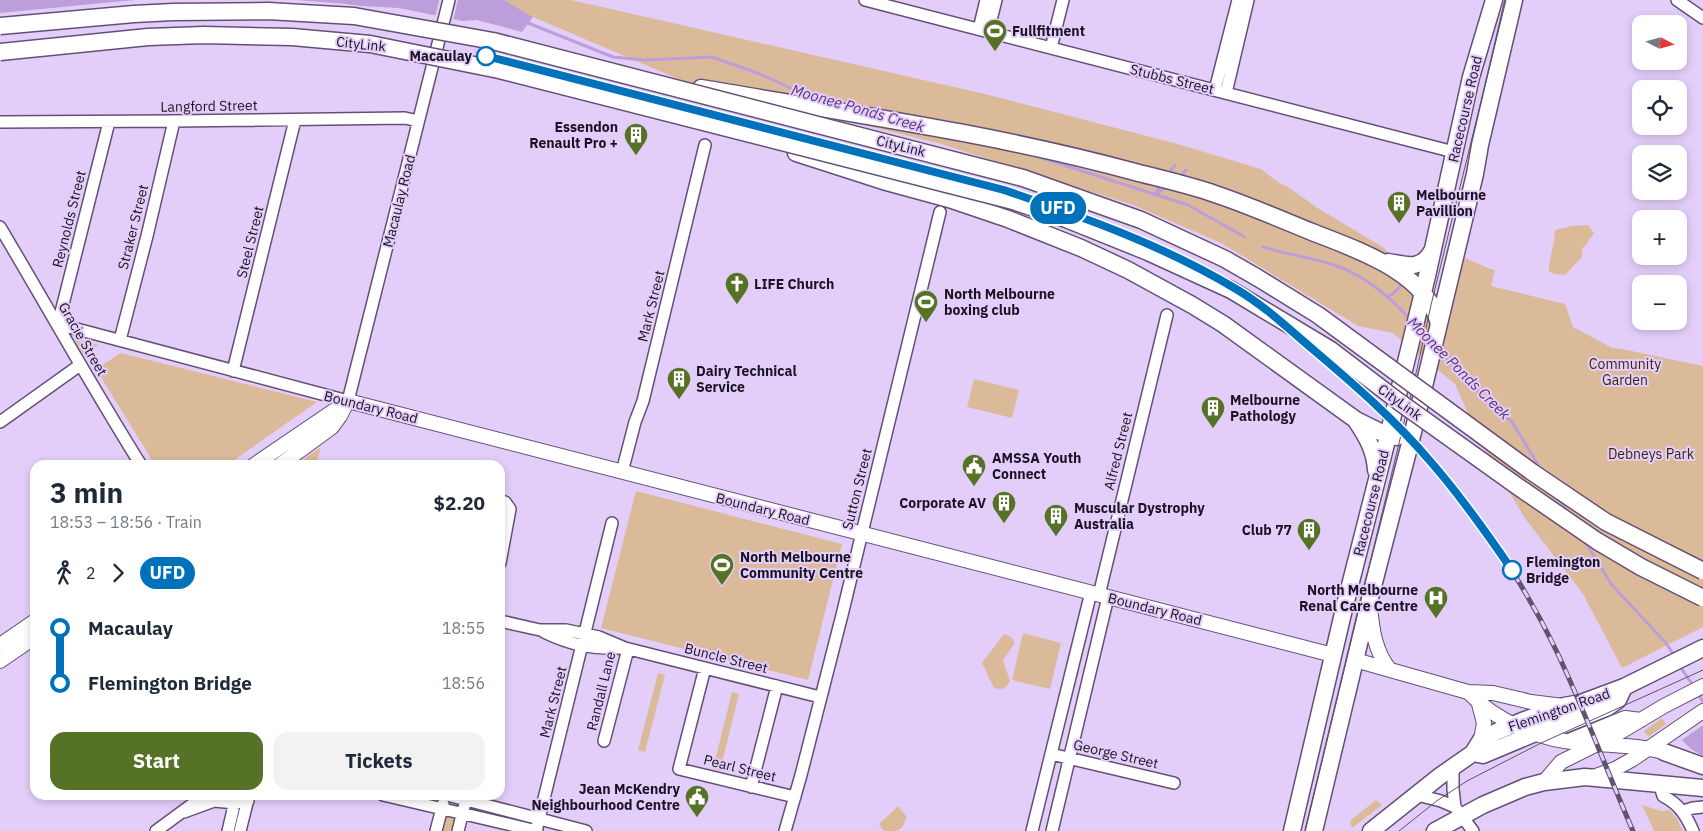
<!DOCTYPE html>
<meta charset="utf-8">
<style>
:root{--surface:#fff;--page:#f2f2f3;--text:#1f2937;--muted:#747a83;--accent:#567226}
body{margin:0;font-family:"IBM Plex Sans",sans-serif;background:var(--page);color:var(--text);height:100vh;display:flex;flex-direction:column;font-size:19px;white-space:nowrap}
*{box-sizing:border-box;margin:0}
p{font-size:16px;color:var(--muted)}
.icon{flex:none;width:28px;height:28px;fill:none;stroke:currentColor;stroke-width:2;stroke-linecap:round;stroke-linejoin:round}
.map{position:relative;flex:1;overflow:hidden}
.side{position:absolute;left:30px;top:460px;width:475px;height:340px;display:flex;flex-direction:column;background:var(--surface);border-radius:15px;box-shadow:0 2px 8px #0003}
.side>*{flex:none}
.badge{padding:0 10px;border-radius:16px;font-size:18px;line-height:32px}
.needle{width:32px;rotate:96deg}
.fabs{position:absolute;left:1632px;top:15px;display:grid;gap:10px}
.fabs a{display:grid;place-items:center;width:55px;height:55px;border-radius:10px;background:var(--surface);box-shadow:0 2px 8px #0003;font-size:25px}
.map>.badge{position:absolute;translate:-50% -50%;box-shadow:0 0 0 2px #fff}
.legs{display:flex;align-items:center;gap:8px;height:55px;padding:0 20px;font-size:16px}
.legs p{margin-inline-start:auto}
.overview{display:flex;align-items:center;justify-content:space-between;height:85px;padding:0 20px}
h1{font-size:28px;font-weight:700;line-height:38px}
.primary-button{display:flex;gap:10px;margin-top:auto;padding:10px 20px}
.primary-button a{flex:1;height:58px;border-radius:15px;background:var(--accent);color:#fff;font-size:20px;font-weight:700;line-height:58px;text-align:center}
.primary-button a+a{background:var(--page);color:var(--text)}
ul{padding:0 20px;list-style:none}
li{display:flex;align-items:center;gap:18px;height:55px;font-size:19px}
li i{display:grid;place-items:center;width:8px;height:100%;margin:0 6px;background:currentColor}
li i::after{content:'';width:12px;height:12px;margin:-6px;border:4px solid;border-radius:50%;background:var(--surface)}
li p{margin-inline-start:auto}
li:first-child i{background:linear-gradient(#0000 50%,currentColor 0)}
li:last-child i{background:linear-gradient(currentColor 50%,#0000 0)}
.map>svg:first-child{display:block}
.green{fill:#dbba9a}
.water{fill:#bb9eda}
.pier{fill:#e3cefa}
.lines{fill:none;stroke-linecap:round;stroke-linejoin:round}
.stream{stroke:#bb9eda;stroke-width:3}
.minor-casing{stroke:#645076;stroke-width:14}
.major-casing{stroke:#645076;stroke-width:16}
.highway-casing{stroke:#645076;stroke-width:19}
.minor{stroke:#fff;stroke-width:11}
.major{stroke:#fff;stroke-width:14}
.highway{stroke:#fff;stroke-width:16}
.tram{stroke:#60536d;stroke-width:1}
.rail-casing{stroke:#60536d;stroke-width:5}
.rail{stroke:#e3cefa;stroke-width:3;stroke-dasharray:9;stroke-linecap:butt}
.highway-bridge-casing{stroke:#645076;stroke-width:19;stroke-linecap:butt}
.highway-bridge{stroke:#fff;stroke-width:16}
.line-1-casing{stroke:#fff;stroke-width:11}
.line-1{stroke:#0072bc;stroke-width:8}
.stop-1-dot{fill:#fff;stroke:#0072bc;stroke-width:2.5}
.labels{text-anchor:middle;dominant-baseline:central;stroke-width:4;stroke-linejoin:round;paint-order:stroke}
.poi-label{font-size:14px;font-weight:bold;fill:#1b1323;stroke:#e3cefa;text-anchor:start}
.street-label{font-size:14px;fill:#1b1323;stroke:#e3cefa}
.stop-label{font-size:14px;font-weight:bold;fill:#1b1323;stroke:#e3cefa;text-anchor:end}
.park-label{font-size:14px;fill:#3b260e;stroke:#e3cefa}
.water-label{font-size:15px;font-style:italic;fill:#5b347b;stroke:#e3cefa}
</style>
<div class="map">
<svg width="1703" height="831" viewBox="0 0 1703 831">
<rect width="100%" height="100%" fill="#e3cefa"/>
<path class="green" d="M504 0H571L985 94 1174 143 1261 169 1278 182 1291 189 1316 207 1384 248 1448 319 1462 258C1474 260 1483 267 1495 270L1491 286 1565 304 1573 327 1612 348 1622 349 1703 366V627L1622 668 1583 594 1524 517 1482 445 1455 384 1393 333 1358 326 1221 243 1133 205 938 143 683 81 533 17Z
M1588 225 1594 233 1582 250V257L1565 275 1556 274 1549 272C1548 260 1555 244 1555 230L1572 226Z
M74 339 99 345 83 354Z
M121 353 317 402 227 465H155L96 369Z
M974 379 1019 390 1012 418 967 407Z
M321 447 316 465H296Z
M636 491 842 544 808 680 601 628Z
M1023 633 1061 643 1050 689 1012 680Z
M1004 634 1011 637 1015 643 1003 660 1010 681C1005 689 1003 690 994 688L982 663Z
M658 673 665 675 645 752 638 750Z
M732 692 739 694 720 771 713 769Z
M1662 718 1666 724 1648 737 1644 731Z
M1376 800 1382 805 1352 828 1350 821Z
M471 805 527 819 526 825 470 811Z
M1642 805 1661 811 1670 810 1677 819 1683 831H1654Z
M898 806 907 817C901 831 902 831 884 831L879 824Z
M445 816 454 819 451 831H441Z"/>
<path class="water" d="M0 0H504L533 17 522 32 477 20 463 21 399 8 267 1H210L0 15Z
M1703 725V756L1691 749 1682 740Z"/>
<path class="pier" d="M135 0H297L346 4 389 10 267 4 210 3 102 9 0 17V13Z
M439 0H458L453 21 435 18Z"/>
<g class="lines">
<path class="stream" d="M528 23 613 57 644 60 712 57 760 74 810 97 823 100
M1039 157 1188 205 1245 237
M1168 174 1175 165
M1180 178 1186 170
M1154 195 1169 186
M1155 195 1161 183
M1263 247C1285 254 1308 257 1331 264 1361 273 1389 296 1410 319
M1387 297 1394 293 1401 285
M1419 329 1430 341
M1438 350 1486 400 1512 422 1542 471
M1558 497 1567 511
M1584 540 1611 584 1666 643 1675 657
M1679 665 1694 687
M1697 692 1703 702"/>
<defs>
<path id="minor" d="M865 0 1454 152
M1677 0 1703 18
M979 29 986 0
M988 32 996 0
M1051 48 1063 0
M1215 90 1238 0
M1226 93 1248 0
M0 122 174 121 405 118 418 121
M109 122 58 324 348 401 449 0
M0 227C47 306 92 387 141 465
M120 340 147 236 174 121
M233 371 295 120
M0 422 80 365
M622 472 635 422 643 401 705 145
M500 501 505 502 510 509 500 563
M1099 595 1167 315
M500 621 540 630H566L599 637 625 648 820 697
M544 632C571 645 591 649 620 648
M705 668 679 769 795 797
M604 741 628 649
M1051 754 1174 783
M1453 766V789L1455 807
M1659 783 1663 796C1679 804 1686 815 1693 831
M751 787 777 686
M383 795 537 831
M447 795 586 831
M1417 795 1441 801 1455 807 1473 831
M1683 811 1693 808 1703 807
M184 812 214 801 235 803 248 801
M156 831 205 795
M228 831 236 797
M240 831 249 795
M436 831 443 804
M458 831 464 807
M536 831 612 523
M785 831 801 775 842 615 940 212
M1032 831 1091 592
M1052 831 1108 597"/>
<path id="major" d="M348 401 1333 655
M254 465 348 401
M280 465 332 427 340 416 347 402
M1370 606C1372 629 1375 652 1390 670
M0 645 35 621
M1355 660 1468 692 1493 693 1531 702 1563 706
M0 661 35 637
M1468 692C1497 722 1540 740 1580 743 1608 745 1637 745 1664 752
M1479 704 1484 723 1481 740
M1569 741 1625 718 1641 720
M1593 777 1615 769 1633 759 1703 711
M1544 782 1561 762 1617 734 1664 706 1703 686"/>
<path id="highway" d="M701 88C846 113 992 133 1135 172 1162 179 1189 185 1215 194 1248 205 1280 219 1312 232 1355 249 1427 272 1439 324
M796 153 883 181 949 199 1008 219 1081 248 1128 270 1192 305 1223 324 1356 420 1378 431 1397 437
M1388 262C1406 265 1421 271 1432 251
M1357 422C1367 437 1375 451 1376 470
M1556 728 1608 707 1618 700 1624 687
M1664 752 1703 766
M1473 753 1483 755 1547 728 1556 720 1566 716 1571 710
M1292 831 1344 609 1386 444 1427 276 1471 77 1494 0
M1314 831 1370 598 1414 428 1475 174 1480 145 1514 0
M1371 831 1440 776 1473 753 1481 740 1496 732 1522 721 1564 706 1581 703 1624 687 1703 648
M1435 831 1483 805 1525 787 1544 782 1585 777 1703 788"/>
</defs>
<use href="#minor" class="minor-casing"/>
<use href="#major" class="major-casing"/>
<use href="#highway" class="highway-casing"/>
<use href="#minor" class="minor"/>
<use href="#major" class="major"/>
<use href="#highway" class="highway"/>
<path class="tram" d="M1305 831 1417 369 1431 305 1506 0
M1399 831 1438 800 1467 781 1541 743 1703 670"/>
<defs>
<path id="rail" d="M1338 371C1428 449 1504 542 1556 650 1584 709 1607 771 1633 831"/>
</defs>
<use href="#rail" class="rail-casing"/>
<use href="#rail" class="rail"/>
<defs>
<path id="highway-bridge" d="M0 26 134 14 173 12 268 11 354 16 493 41 1023 178 1141 220 1225 259 1258 278 1318 315 1532 472 1606 522 1703 571
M0 52 148 37 204 35 292 37 370 44 499 70 1013 201 1066 219 1148 252 1231 290 1331 350 1398 401 1517 486 1597 541 1641 567 1703 598"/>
</defs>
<use href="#highway-bridge" class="highway-bridge-casing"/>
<use href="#highway-bridge" class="highway-bridge"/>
</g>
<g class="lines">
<defs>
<path id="line-1" d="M486 56 1004 190C1083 217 1163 245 1236 289 1265 306 1290 330 1316 352 1356 386 1396 421 1430 461 1460 495 1486 532 1512 570"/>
</defs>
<use href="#line-1" class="line-1-casing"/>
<use href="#line-1" class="line-1"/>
</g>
<defs>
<symbol id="stadium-pin" viewBox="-11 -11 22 30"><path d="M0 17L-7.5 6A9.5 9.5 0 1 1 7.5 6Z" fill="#567226" stroke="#e3cefa"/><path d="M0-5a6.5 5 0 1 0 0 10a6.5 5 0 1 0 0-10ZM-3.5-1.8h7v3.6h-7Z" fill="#fff"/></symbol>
<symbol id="building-pin" viewBox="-11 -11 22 30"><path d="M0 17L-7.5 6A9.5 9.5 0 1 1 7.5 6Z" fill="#567226" stroke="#e3cefa"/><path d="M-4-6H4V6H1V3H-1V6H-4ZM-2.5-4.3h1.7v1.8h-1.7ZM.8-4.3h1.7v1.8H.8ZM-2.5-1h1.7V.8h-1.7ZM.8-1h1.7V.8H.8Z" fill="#fff"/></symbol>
<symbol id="church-pin" viewBox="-11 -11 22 30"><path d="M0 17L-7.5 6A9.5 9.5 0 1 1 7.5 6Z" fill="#567226" stroke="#e3cefa"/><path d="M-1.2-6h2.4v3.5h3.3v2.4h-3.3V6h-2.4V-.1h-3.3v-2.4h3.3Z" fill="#fff"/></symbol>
<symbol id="civic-pin" viewBox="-11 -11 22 30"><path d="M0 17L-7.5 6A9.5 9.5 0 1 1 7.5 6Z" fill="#567226" stroke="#e3cefa"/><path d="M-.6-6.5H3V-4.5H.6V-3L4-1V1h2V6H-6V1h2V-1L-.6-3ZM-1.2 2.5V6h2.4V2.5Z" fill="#fff"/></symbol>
<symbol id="hospital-pin" viewBox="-11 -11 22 30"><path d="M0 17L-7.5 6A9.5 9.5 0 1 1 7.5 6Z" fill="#567226" stroke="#e3cefa"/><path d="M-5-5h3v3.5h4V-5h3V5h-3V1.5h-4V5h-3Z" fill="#fff"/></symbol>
</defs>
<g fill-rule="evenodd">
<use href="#stadium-pin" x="981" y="17" width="28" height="38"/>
<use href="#building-pin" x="622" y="121" width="28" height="38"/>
<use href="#building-pin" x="1385" y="189" width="28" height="38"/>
<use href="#church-pin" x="723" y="270" width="28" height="38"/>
<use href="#stadium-pin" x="912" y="288" width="28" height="38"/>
<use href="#building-pin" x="665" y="365" width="28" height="38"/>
<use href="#building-pin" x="1199" y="394" width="28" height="38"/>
<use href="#civic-pin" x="960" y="452" width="28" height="38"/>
<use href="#building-pin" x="990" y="489" width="28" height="38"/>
<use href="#building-pin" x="1042" y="502" width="28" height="38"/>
<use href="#building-pin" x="1295" y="516" width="28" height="38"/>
<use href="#stadium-pin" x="708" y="551" width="28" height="38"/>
<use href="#hospital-pin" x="1422" y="584" width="28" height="38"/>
<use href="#civic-pin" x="683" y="783" width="28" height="38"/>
</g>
<g class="stop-1-dot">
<circle cx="486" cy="56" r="9"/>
<circle cx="1512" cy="570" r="9"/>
</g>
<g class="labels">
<g class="poi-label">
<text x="1012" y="31">Fullfitment</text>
<text x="618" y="127" text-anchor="end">Essendon<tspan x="618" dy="16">Renault Pro +</tspan></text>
<text x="1416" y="195">Melbourne<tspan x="1416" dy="16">Pavillion</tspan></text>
<text x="754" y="284">LIFE Church</text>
<text x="944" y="294">North Melbourne<tspan x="944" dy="16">boxing club</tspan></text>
<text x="696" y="371">Dairy Technical<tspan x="696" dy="16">Service</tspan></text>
<text x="1230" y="400">Melbourne<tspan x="1230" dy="16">Pathology</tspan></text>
<text x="992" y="458">AMSSA Youth<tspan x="992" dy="16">Connect</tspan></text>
<text x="986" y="503" text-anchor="end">Corporate AV</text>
<text x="1074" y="508">Muscular Dystrophy<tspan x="1074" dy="16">Australia</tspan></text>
<text x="1292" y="530" text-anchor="end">Club 77</text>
<text x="740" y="557">North Melbourne<tspan x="740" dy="16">Community Centre</tspan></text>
<text x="1418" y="590" text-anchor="end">North Melbourne<tspan x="1418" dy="16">Renal Care Centre</tspan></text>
<text x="680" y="789" text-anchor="end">Jean McKendry<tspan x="680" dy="16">Neighbourhood Centre</tspan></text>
</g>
<g class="street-label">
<text transform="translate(361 44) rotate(6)">CityLink</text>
<text transform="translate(1172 79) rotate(14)">Stubbs Street</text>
<text transform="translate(209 106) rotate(-1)">Langford Street</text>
<text transform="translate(1465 109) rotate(-77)">Racecourse Road</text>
<text transform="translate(901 146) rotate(14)">CityLink</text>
<text transform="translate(399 201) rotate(-76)">Macaulay Road</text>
<text transform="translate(69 219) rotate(-76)">Reynolds Street</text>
<text transform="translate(133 227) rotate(-76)">Straker Street</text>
<text transform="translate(250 242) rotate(-76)">Steel Street</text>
<text transform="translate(651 306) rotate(-76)">Mark Street</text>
<text transform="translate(83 339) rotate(60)">Gracie Street</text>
<text transform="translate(1400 402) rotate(36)">CityLink</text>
<text transform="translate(371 407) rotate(14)">Boundary Road</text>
<text transform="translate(1118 451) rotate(-76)">Alfred Street</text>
<text transform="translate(857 489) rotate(-76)">Sutton Street</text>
<text transform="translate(1371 503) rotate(-76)">Racecourse Road</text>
<text transform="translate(763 509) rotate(14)">Boundary Road</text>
<text transform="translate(1155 609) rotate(14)">Boundary Road</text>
<text transform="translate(726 658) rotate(14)">Buncle Street</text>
<text transform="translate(601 691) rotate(-76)">Randall Lane</text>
<text transform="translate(553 702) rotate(-76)">Mark Street</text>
<text transform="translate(1559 710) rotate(-19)">Flemington Road</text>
<text transform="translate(1116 754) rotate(13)">George Street</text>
<text transform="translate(740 768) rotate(14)">Pearl Street</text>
</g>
<g class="stop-label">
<text x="472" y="56">Macaulay</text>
<text x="1526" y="562" text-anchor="start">Flemington<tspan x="1526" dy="16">Bridge</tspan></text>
</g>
<g class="park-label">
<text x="1625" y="364">Community<tspan x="1625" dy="16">Garden</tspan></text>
<text x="1651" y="454">Debneys Park</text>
</g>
<g class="water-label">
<text transform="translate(858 108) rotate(16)">Moonee Ponds Creek</text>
<text transform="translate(1459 368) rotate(45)">Moonee Ponds Creek</text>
</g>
</g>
</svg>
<div class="fabs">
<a><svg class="needle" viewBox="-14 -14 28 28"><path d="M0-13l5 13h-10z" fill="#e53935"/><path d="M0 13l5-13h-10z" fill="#747a83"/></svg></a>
<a><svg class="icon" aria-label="locate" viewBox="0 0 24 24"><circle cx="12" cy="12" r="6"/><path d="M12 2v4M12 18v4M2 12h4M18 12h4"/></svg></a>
<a><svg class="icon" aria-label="layers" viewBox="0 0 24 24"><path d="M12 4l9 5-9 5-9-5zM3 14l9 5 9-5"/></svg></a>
<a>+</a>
<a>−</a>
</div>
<b class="badge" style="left:1058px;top:208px;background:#0072bc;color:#fff">UFD</b>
<section class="side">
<div class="overview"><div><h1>3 min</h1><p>18:53 – 18:56 · Train</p></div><b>$2.20</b></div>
<div class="legs"><svg class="icon" aria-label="walk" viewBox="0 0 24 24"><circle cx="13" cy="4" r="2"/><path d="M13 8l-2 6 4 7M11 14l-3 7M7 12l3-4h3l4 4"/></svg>2<svg class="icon" aria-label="forward" viewBox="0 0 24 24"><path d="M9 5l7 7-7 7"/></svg><b class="badge" style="background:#0072bc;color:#fff">UFD</b></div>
<ul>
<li><i style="color:#0072bc"></i><b>Macaulay</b><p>18:55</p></li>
<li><i style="color:#0072bc"></i><b>Flemington Bridge</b><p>18:56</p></li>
</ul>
<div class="primary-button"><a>Start</a><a>Tickets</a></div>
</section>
</div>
